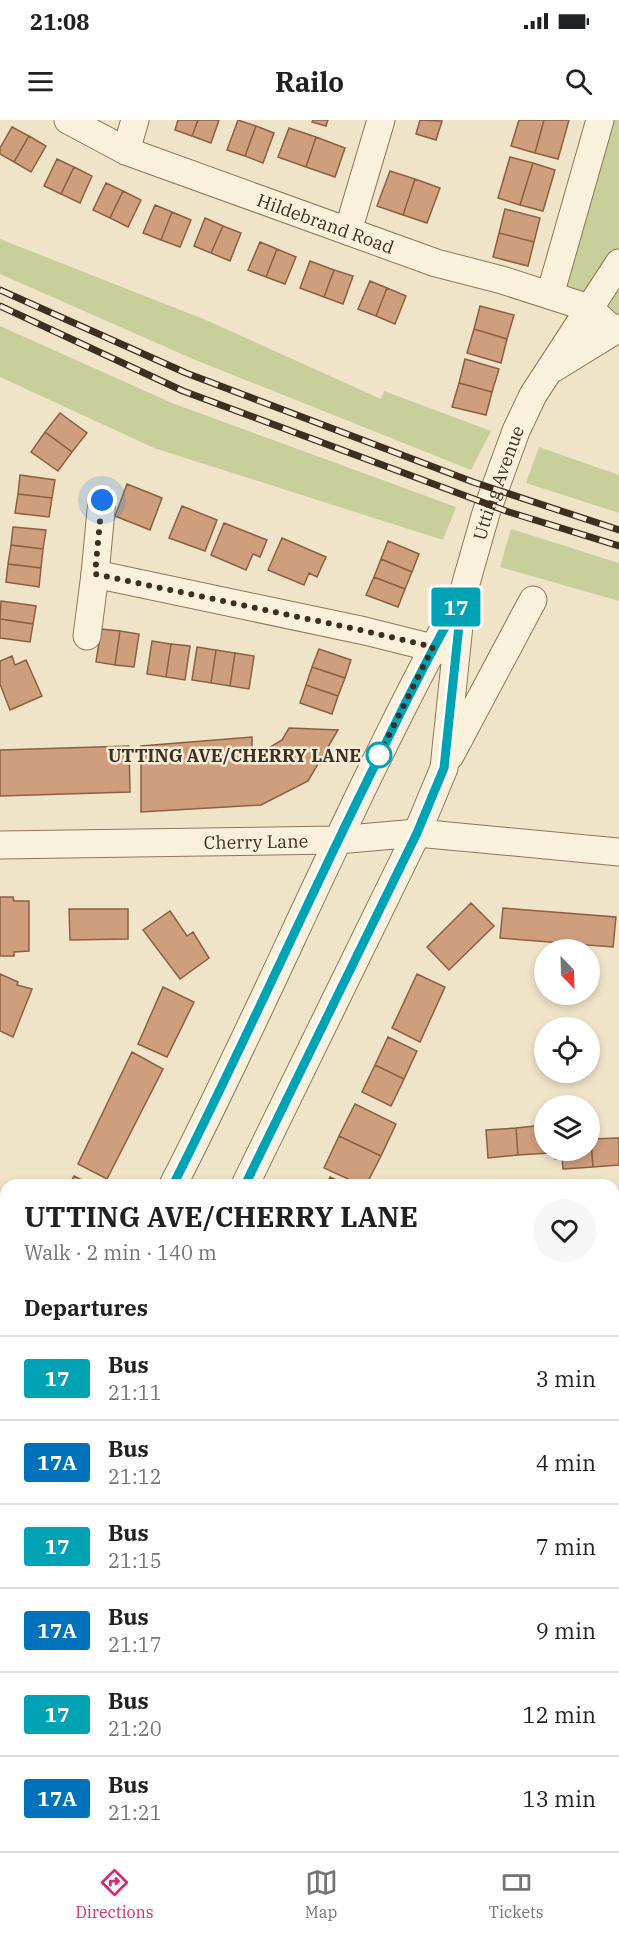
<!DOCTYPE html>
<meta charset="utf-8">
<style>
:root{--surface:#fff;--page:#f6f6f6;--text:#202124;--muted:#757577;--line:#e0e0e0;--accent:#db2777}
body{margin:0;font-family:"IBM Plex Serif",serif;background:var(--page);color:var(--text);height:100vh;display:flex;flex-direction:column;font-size:22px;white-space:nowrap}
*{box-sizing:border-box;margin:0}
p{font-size:20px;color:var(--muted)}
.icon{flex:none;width:33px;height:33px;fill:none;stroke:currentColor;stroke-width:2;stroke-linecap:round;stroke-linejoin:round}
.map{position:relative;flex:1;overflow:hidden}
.drawer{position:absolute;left:0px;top:1059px;width:620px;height:672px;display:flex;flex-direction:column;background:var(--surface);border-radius:18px 18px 0 0;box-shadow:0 3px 9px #0003}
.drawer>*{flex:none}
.badge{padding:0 12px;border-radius:4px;font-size:21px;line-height:39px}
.needle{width:39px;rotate:157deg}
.controls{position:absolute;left:534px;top:819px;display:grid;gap:12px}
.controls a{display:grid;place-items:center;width:66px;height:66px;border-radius:50%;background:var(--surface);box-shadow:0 3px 9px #0003;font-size:30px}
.you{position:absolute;width:30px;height:30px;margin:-15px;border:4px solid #fff;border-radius:50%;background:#1a73e8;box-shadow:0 0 0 9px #1a73e833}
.map>.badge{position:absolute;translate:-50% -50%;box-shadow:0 0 0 3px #fff}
h2{padding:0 24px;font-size:22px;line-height:54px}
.round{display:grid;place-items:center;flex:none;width:63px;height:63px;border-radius:32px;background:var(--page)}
.headline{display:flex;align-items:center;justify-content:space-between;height:102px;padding:0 24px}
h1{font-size:28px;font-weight:800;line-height:45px}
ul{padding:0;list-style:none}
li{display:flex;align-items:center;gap:18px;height:84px;padding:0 24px;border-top:2px solid var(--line)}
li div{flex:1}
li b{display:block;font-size:22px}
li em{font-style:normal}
li .badge{min-width:66px;font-weight:700;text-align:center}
.status{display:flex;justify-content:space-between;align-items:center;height:42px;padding:0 30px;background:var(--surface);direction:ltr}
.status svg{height:16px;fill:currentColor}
header{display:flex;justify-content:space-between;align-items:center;height:78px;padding:0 24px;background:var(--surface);font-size:27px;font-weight:800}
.tab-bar{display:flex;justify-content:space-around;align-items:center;height:84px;border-top:2px solid var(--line);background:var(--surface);font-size:16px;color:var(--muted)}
.tab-bar a{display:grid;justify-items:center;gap:3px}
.tab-bar .active{color:var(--accent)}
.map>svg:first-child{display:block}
.green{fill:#c9cf9b}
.building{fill:#cf9f7d;stroke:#8d5f41;stroke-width:1.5}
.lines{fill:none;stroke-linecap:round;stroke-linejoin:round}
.minor-casing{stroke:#8d765c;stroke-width:29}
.highway-casing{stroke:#5b4430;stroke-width:35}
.minor{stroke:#faf1dc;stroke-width:27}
.highway{stroke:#e0a458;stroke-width:33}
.rail-casing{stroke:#3d2e20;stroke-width:7}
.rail{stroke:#f7eed8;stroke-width:4.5;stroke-dasharray:14;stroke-linecap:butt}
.line-casing{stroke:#fff;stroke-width:14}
.line{stroke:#00a3b4;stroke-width:9}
.walk{stroke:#3d2e20;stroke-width:6;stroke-dasharray:0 10.8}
.stop-dot{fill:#fff;stroke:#00a3b4;stroke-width:3}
.labels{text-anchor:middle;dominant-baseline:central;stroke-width:5;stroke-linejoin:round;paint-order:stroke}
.street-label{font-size:18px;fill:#3d2e20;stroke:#f7eed8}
.stop-label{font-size:18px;font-weight:bold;fill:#3d2e20;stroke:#f7eed8;text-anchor:end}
</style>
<div class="status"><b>21:08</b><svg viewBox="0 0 49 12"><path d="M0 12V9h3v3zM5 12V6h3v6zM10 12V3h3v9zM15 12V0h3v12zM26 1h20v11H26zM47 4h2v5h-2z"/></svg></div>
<header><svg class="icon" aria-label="menu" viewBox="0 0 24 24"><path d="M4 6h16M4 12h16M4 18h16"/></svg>Railo<svg class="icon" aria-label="search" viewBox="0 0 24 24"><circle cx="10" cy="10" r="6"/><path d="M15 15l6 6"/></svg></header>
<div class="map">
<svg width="619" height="1731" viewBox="0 0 619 1731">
<rect width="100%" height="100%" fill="#f0e4c8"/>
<path class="green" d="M600 0H619V208L550 175Z
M0 119 206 200 381 279 384 271 491 311 471 350 193 239 0 154Z
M0 206 172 283 456 387 443 420 154 328 0 257Z
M539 327 619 355V393L526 363Z
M511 409 619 443V481L500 447Z"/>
<path class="building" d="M178 0H198L192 16 175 10Z
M198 0H219L211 23 192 16Z
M238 0 256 6 245 36 227 30Z
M313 0H328L326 6 312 2Z
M420 0 442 1 436 20 416 14Z
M519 0H544L535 33 511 26Z
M544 0H569L558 39 535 33Z
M256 6 274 13 263 43 245 36Z
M12 7 29 16 14 42 0 34V28Z
M289 8 316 17 306 47 278 37Z
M29 16 46 26 31 52 14 42Z
M316 17 345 28 335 57 306 47Z
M510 37 533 43 520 85 498 78Z
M57 39 74 47 61 74 44 66Z
M533 43 555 50 543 91 520 85Z
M74 47 92 56 80 83 61 74Z
M390 51 415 59 403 95 377 86Z
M415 59 440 68 427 103 403 95Z
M106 63 123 71 110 98 93 90Z
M123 71 141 80 128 107 110 98Z
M155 85 172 92 161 120 143 113Z
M505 89 540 98 534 122 499 113Z
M172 92 191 100 180 127 161 120Z
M205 98 223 106 211 133 194 126Z
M223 106 241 113 230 141 211 133Z
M499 113 534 122 528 146 493 137Z
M260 122 277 129 266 157 248 150Z
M277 129 296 137 285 164 266 157Z
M310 141 334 150 324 177 300 168Z
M334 150 353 156 343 184 324 177Z
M370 161 387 168 376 196 358 189Z
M387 168 406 176 395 204 376 196Z
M480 186 514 195 507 219 474 209Z
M474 209 507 219 501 243 467 233Z
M465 239 499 249 492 272 459 263Z
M459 263 492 272 486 295 452 287Z
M60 293 87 313 72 332 45 312Z
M45 312 72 332 58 351 31 332Z
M20 355 55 360 52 378 18 374Z
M127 364 162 378 150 410 115 396Z
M18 374 52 378 49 397 15 393Z
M182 386 217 400 205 431 169 418Z
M224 403 267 420 260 437 253 434 246 450 211 435Z
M13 407 46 410 43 429 11 425Z
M282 418 326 437 317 457 309 453 304 465 268 450Z
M388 421 419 434 412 452 381 439Z
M11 425 43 429 41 448 8 444Z
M381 439 412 452 405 469 374 457Z
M8 444 41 448 39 467 6 462Z
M374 457 405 469 398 487 366 475Z
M1 481 36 486 33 504 0 499Z
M0 499 33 504 30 522 0 518Z
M101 509 120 511 115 545 96 542Z
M120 511 139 514 134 547 115 545Z
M152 521 171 524 166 557 147 554Z
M171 524 190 526 185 560 166 557Z
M197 527 216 530 211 563 192 560Z
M319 529 351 540 345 558 312 547Z
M216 530 235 533 230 566 211 563Z
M235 533 254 536 249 569 230 566Z
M12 536 15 545 26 540 42 576 10 590 0 564V541Z
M312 547 345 558 338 576 306 565Z
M306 565 338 576 332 594 300 583Z
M289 608 338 610 308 661 261 685 141 692V626L252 617V638L282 620Z
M129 626 130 672 0 676V630Z
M0 777H13L14 781H29V831L14 832V836H0Z
M471 783 494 806 449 850 427 827Z
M503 788 616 797 613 827 500 818Z
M69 789H128V819L70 820Z
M170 791 187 816 193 812 209 838 180 859 143 810Z
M0 854 18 862 17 865 32 869 13 917 0 911Z
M417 854 445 867 420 922 392 908Z
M163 867 194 882 167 937 138 924Z
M388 917 417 931 404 959 375 945Z
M132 932 163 949 107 1059 78 1044Z
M375 945 404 959 391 986 362 972Z
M355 984 396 1004 381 1036 339 1016Z
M544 1005V1030H549V1033L518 1035 516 1008Z
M516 1008 518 1035 488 1038 486 1010Z
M590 1012 593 1047 563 1049 562 1038 555 1039V1030H590Z
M339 1016 381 1036 366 1065H361L324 1048Z
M619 1018V1045L593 1047 591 1019Z
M74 1056 92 1065H69Z
M330 1057 348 1065H326Z
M619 1126V1158L614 1154V1133Z
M614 1154 619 1158V1177L614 1184Z
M6 1184V1208L0 1205V1196Z
M614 1198H619V1226H614Z
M0 1205 6 1208V1242L0 1239Z
M614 1226H619V1253L614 1254Z
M619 1361V1395L614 1396V1362Z
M619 1520V1556H614V1521Z"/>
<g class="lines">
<defs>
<g id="minor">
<path id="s1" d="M68 0 126 31 436 143 502 160 589 188 614 211"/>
<path d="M126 31 135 0"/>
<path d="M348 111 381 0"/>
<path d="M550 175 600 0"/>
<path d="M554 248 619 208"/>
<path d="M95 454 102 380"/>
<path d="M87 516 95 454 365 511 449 532"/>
<path d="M450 636 533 480"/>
<path id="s2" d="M0 725 337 720 417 713 619 732"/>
<path d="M173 1065C244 927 305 786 373 647 400 593 426 538 457 486"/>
<path id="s3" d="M245 1065 417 713 444 648 462 477 486 393 516 311 533 275 619 143"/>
<path d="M614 1084 619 1083"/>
<path d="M614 1319 619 1318"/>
<path d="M0 1396 6 1385"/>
<path d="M0 1514 6 1504"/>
</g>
<path id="highway" d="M614 1635H619
M0 1679 6 1678
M614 1700H619
M147 1731 238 1725"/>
</defs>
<use href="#minor" class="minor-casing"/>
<use href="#highway" class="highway-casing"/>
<use href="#minor" class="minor"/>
<use href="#highway" class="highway"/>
<defs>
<path id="rail" d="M0 170 186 253 473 362 619 410
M0 186 183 271 509 392 619 426"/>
</defs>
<use href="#rail" class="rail-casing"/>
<use href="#rail" class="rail"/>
</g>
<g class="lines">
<defs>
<path id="line" d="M173 1065C245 923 309 777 380 635 406 581 432 529 462 477L444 648 417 713 245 1065"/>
</defs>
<use href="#line" class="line-casing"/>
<use href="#line" class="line"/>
<path class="walk" d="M102 380 95 454 365 511 433 527 379 635"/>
</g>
<circle class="stop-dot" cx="379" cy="635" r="12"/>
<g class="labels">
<g class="street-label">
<text stroke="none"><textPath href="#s1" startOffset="278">Hildebrand Road</textPath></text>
<text stroke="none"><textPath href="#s3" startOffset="754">Utting Avenue</textPath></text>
<text stroke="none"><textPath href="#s2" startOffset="256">Cherry Lane</textPath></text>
</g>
<g class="stop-label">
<text x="361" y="635">UTTING AVE/CHERRY LANE</text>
</g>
</g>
</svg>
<div class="controls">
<a><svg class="needle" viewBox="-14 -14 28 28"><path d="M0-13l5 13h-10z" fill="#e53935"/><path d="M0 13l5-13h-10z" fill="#757577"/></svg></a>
<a><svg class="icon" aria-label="locate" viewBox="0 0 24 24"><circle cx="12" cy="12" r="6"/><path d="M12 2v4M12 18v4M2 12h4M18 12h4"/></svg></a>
<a><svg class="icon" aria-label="layers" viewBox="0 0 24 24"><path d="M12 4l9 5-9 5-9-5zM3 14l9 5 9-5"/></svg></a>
</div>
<div class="you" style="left:102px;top:380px"></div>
<b class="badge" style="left:456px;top:487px;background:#00a3b4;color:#fff">17</b>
<section class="drawer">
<div class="headline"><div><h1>UTTING AVE/CHERRY LANE</h1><p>Walk · 2 min · 140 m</p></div><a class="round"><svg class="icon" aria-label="heart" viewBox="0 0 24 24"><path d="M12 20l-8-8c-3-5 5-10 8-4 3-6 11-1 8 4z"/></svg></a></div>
<h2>Departures</h2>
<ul>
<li><span class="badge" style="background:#00a3b4;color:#fff">17</span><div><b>Bus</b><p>21:11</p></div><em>3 min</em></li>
<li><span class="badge" style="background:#0072bc;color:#fff">17A</span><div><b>Bus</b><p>21:12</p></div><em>4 min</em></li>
<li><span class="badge" style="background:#00a3b4;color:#fff">17</span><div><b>Bus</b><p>21:15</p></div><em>7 min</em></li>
<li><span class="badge" style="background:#0072bc;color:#fff">17A</span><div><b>Bus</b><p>21:17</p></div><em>9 min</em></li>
<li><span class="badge" style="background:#00a3b4;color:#fff">17</span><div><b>Bus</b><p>21:20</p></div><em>12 min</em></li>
<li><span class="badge" style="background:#0072bc;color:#fff">17A</span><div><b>Bus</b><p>21:21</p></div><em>13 min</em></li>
</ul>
</section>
</div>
<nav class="tab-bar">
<a class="active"><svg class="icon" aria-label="directions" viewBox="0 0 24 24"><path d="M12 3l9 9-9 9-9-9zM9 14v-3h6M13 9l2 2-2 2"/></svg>Directions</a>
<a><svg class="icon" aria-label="map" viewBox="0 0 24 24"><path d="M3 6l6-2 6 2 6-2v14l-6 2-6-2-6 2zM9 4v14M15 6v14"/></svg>Map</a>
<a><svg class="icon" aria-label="tickets" viewBox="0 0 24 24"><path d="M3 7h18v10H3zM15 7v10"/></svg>Tickets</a>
</nav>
